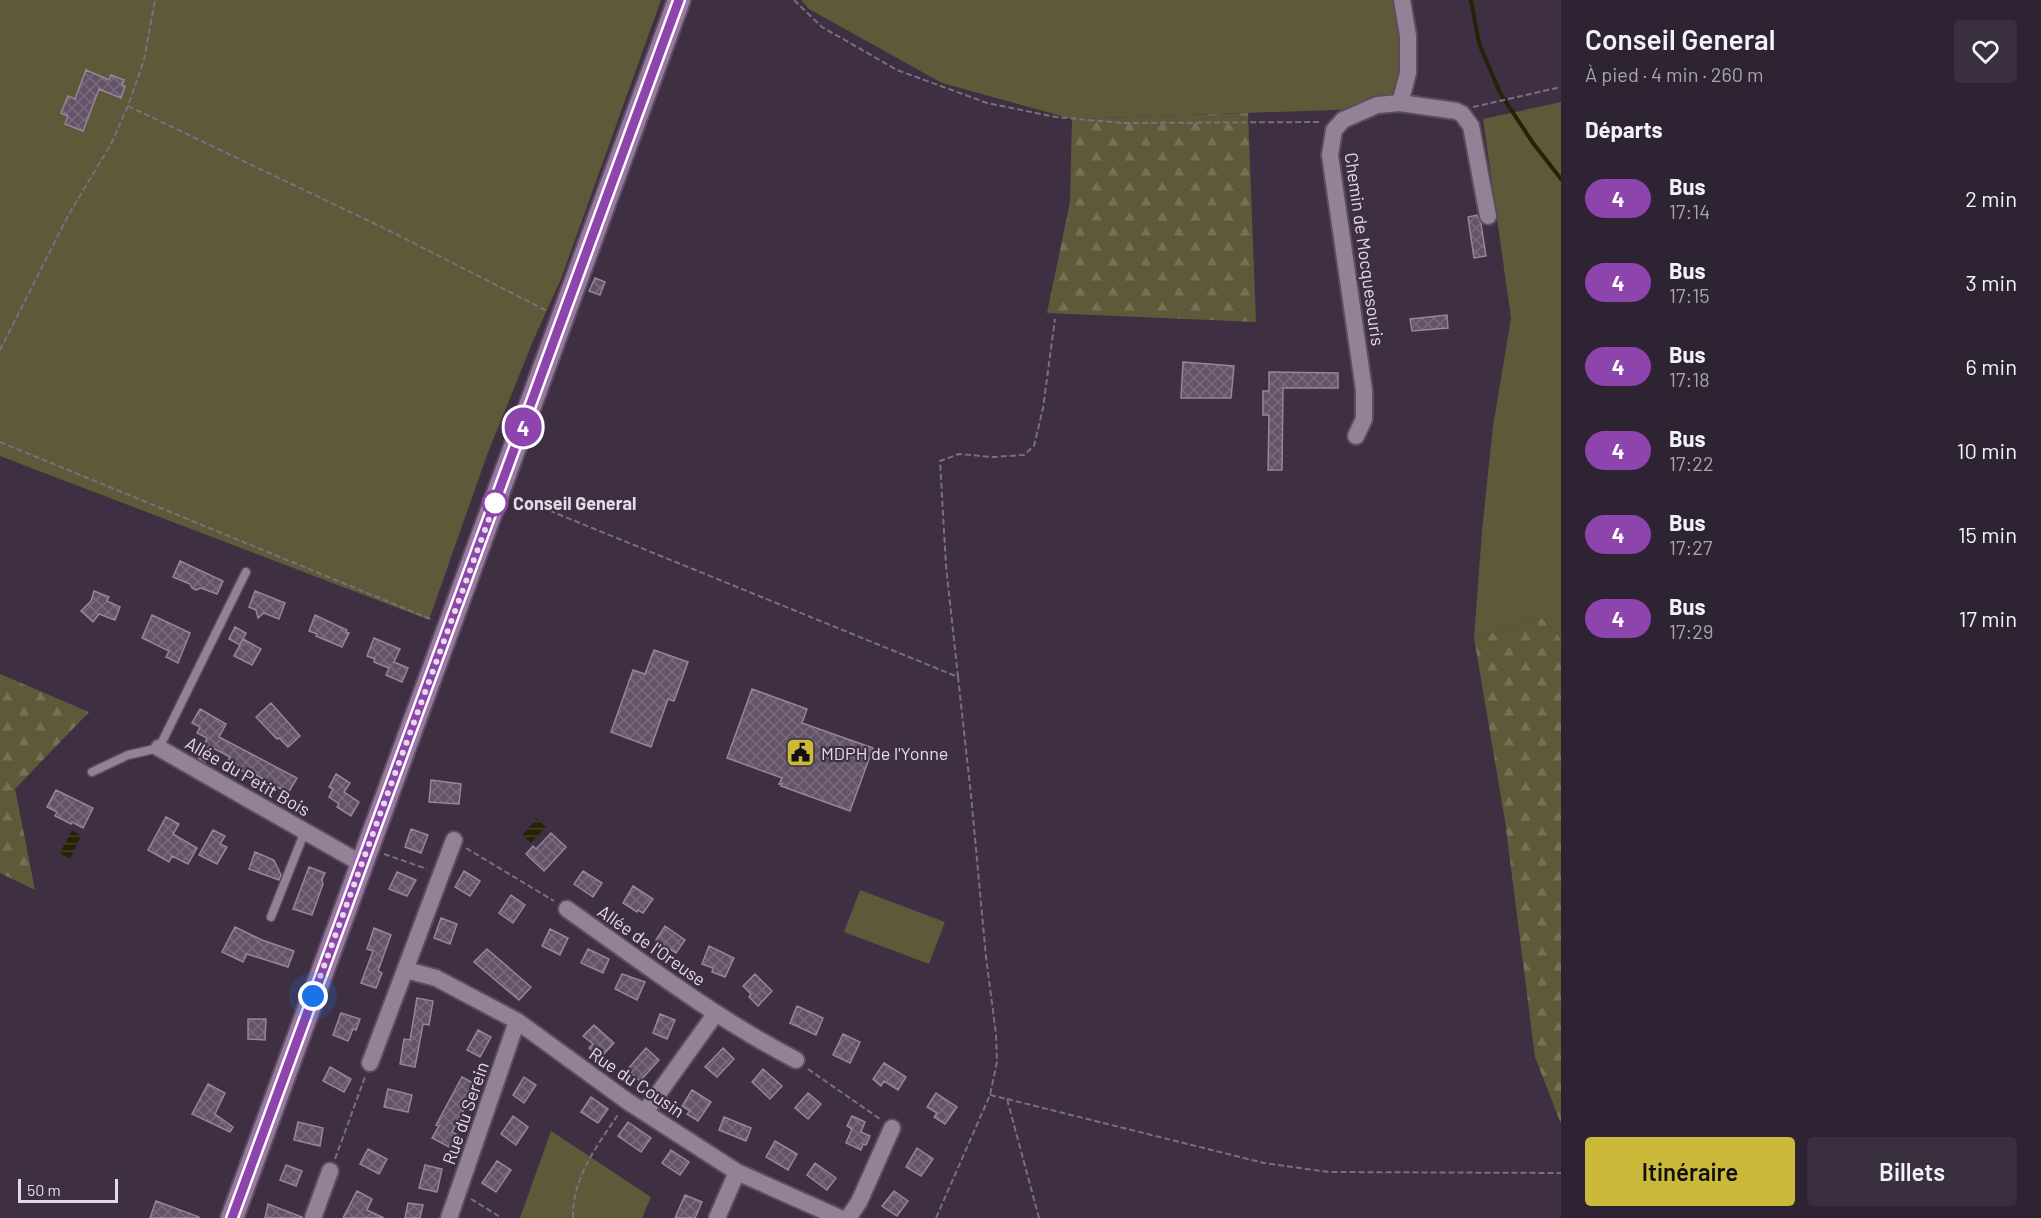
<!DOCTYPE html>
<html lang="fr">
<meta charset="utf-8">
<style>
:root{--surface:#2e2332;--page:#3a2f3e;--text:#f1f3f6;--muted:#a7a4ac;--accent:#cbba39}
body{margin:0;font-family:Barlow,sans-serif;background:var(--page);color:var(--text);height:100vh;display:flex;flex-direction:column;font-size:22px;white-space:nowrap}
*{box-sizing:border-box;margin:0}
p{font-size:20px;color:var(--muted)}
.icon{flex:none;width:33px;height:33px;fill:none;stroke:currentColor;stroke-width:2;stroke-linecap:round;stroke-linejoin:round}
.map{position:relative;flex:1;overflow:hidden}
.drawer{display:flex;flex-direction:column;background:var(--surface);width:480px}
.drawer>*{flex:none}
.badge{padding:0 12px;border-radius:20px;font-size:21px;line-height:39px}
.scale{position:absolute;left:18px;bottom:15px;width:100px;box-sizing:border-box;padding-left:6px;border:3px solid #e5dbe7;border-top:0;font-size:16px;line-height:21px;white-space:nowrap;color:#e5dbe7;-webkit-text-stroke:4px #3e2f42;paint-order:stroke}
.you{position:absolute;width:30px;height:30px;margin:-15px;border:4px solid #fff;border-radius:50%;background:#1a73e8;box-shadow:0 0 0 9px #1a73e833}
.map>.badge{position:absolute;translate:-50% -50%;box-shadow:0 0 0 3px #fff}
h2{padding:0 24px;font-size:22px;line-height:54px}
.round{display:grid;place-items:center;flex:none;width:63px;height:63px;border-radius:6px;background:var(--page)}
.headline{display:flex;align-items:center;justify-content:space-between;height:102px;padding:0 24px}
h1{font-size:28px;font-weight:600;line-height:45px}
.cta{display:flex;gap:12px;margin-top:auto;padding:12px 24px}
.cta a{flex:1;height:69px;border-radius:6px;background:var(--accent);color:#111;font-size:24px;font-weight:600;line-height:69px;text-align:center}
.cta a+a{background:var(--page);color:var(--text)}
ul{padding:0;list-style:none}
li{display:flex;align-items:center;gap:18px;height:84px;padding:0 24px}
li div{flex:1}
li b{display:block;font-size:22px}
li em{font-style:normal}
li .badge{min-width:66px;font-weight:700;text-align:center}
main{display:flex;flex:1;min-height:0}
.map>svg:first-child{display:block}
.grass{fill:#5e5a39}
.forest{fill:url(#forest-firs)}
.water{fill:url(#water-rules)}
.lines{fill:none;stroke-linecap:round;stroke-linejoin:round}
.stream{stroke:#262205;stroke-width:4}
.building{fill:url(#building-cross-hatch);stroke:#97859b;stroke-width:1.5}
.lane-casing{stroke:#5a4d5d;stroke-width:11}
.street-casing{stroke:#5a4d5d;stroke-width:20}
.secondary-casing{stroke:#5a4d5d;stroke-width:26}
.path{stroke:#7b6e7e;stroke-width:2;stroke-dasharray:6 3;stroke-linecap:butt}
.lane{stroke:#938197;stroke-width:8}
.street{stroke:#938197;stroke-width:16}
.secondary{stroke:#9c77a5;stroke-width:22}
.line-casing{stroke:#fff;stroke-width:14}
.line{stroke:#8e44ad;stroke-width:9}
.walk{stroke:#e5dbe7;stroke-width:6;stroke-dasharray:0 10.8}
.stop-dot{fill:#fff;stroke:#8e44ad;stroke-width:3}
.labels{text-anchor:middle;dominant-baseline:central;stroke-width:4.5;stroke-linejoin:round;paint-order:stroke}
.street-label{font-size:18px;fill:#e5dbe7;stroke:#3e2f42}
.stop-label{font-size:18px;font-weight:bold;fill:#e5dbe7;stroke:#3e2f42;text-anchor:start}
.poi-label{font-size:18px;fill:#e5dbe7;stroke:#3e2f42;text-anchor:start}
</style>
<main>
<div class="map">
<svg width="1561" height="1218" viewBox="0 0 1561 1218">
<defs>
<pattern id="forest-firs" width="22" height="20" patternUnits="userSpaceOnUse" patternTransform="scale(1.5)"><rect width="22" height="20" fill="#5e5a39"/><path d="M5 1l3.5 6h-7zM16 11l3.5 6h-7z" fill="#757156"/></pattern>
<pattern id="water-rules" width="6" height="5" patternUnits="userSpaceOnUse" patternTransform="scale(1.5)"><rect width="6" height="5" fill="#262205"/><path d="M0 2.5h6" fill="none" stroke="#454229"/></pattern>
<pattern id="building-cross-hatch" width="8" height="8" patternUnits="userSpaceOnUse" patternTransform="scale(1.5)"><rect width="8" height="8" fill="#635367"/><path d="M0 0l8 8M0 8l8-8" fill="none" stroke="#796b7d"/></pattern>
</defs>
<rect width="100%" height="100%" fill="#3e2f42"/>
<path class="grass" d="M0 0H661L561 279 533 341 487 455 429 620 0 456Z
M801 0H1403L1410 44 1390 108 1072 119 942 83 809 9Z
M1561 102V639L1542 618 1474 638 1482 531 1493 426 1511 318 1483 119Z
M860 890 945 922 929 964 844 932Z
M551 1131 651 1197 642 1218H520Z"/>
<path class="forest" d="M1248 113 1256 322 1047 313 1070 202 1072 119Z
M1542 618 1561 639V1124L1535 1057 1505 821 1474 638Z
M0 674 89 712 15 789 35 890 0 873Z"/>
<path class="water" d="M537 819 546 827 531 843 522 835Z
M72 830 81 836 70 859 60 853Z"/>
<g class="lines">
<path class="stream" d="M1471 0 1479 43 1500 93 1533 143 1561 179"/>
</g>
<path class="building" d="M86 70 109 80 111 75 124 80 122 85 125 86 121 98 99 89 83 131 65 124 68 116 61 113 68 96 75 99Z
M1477 215 1481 224 1486 256 1474 258 1468 217Z
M595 278 605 282 600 295 589 291Z
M1447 315 1448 328 1412 331 1410 319Z
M1183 362 1234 366 1231 398H1181Z
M1269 372 1338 373V388H1283L1282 470H1268L1269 415H1263V391H1269Z
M180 561 223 581 217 594 201 588 196 590 192 588 190 584 173 577Z
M94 591 109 597 107 601 120 607 115 620 99 614 93 622 81 611 91 601Z
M255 591 285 603 279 619 264 613 258 618 256 610 249 607Z
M152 615 190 633 178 663 166 657 169 651 142 638Z
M315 615 347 630 346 632 349 633 342 647 316 636 317 634 309 631Z
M235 627 246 633 240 645 229 639Z
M374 638 400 649 394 662 408 668 402 682 386 675 389 668 374 662 375 659 367 656Z
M243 639 261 649 252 665 234 656Z
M654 650 688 662 674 701 668 699 651 747 611 732 633 670 645 674Z
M752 689 807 709 802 723 873 748 850 811 781 786 782 784H779L782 778 727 758Z
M271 703 300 736 288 747 279 738 277 739 256 717Z
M200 709 226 724 219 737 297 778 288 793 250 772 249 775 227 762 230 757 213 748 205 762 198 758 207 738 197 733 200 727 192 723Z
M336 774 350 783 344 792 359 802 351 816 337 807 339 804 329 797 333 789 329 787Z
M431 780 461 784 459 804 429 802Z
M56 790 93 808 83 828 72 822 71 824 55 816 57 812 47 807Z
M166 817 179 824 173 834 197 848 188 864 172 856 169 862 148 850Z
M411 829 428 835 421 853 405 847Z
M213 830 225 836 220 844 227 847 217 864 199 855Z
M551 833 566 847 544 871 526 854 533 846 536 849Z
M255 852 274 860 281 875 279 880 249 869Z
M309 867 325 873 322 880 323 884 312 915 293 909Z
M464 871 480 881 470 896 455 887Z
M583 871 602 883 593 897 574 884Z
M397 872 416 880 407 896 389 889Z
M633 886 653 899 643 913 638 910 637 912 623 903Z
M511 895 525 905 513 923 499 913Z
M441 918 457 924 450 944 434 938Z
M665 926 685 940 676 953 656 940Z
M235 927 262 940 294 951 288 967 247 954 243 962 222 952Z
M374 928 391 935 378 971 382 973 376 988 361 983 373 951 367 949Z
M550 929 568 938 560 955 542 946Z
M709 946 734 958 725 977 712 972 713 968 702 964Z
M487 949 531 987 519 1000 474 962Z
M588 949 609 959 603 973 581 963Z
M622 974 645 982 637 1000 615 989Z
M755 974 772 991 758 1006 749 997 751 994 743 986Z
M417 998 433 1001 429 1025 423 1024 415 1067 400 1064 404 1039 410 1040Z
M797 1006 823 1018 816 1035 790 1023Z
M341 1013 360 1019 356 1030 353 1029 348 1041 333 1035Z
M660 1014 675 1020 667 1039 653 1033Z
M248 1019H266L265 1040 248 1039Z
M594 1025 614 1043 600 1058 589 1048 593 1044 583 1036Z
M478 1030 491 1037 480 1057 467 1050Z
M843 1034 860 1042 850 1063 833 1055Z
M646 1048 659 1060 640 1081 627 1070Z
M723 1048 734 1059 717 1077 705 1067Z
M884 1063 906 1077 898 1090 884 1081 881 1086 873 1079Z
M330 1067 351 1079 344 1092 323 1081Z
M763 1069 782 1086 770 1099 752 1082Z
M462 1077 477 1085 452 1132 458 1135 451 1148 432 1138 439 1126 436 1125Z
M524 1077 536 1085 524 1103 513 1095Z
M208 1084 225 1093 215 1114 233 1127 230 1132 192 1114Z
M388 1089 412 1095 408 1112 384 1107Z
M692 1090 711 1102 698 1121 687 1114 690 1111 682 1106Z
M808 1093 821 1104 808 1119 795 1108Z
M936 1093 957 1107 945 1124 934 1117 937 1113 927 1107Z
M591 1097 608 1109 598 1123 581 1112Z
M513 1116 528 1127 516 1145 501 1134Z
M852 1116 865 1122 861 1132 870 1136 866 1145 863 1144 861 1150 846 1143 852 1129 847 1126Z
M724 1117 751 1128 746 1141 719 1130Z
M298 1122 323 1128 320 1146 294 1140Z
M628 1122 651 1138 641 1152 618 1136Z
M775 1141 797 1154 788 1170 766 1157Z
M917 1148 933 1159 921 1176 906 1167Z
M368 1149 387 1159 379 1174 360 1164Z
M671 1150 689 1162 680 1175 662 1163Z
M497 1161 511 1170 496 1192 482 1183Z
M815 1163 836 1178 827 1190 807 1175Z
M286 1165 302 1171 296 1186 280 1180Z
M425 1165 442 1169 437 1192 419 1188Z
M357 1191 372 1199 367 1210 384 1218H343Z
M894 1191 908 1201 897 1216 882 1206Z
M685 1195 702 1202 695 1218H675Z
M156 1201 199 1217V1218H150Z
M408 1203 423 1205 420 1218H405Z
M268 1204 302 1217V1218H265Z"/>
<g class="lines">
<defs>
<path id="lane" d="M92 772 128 755 159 748 246 572
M271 917 305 831"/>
<path id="street" d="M1400 103 1408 73V36L1402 0
M1356 436 1364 419V390L1330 155 1334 130 1343 120 1377 105 1400 103 1456 111 1462 114 1471 126 1488 216
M159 748 362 864
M567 909C642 962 715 1018 796 1060
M406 970 436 978 517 1021 627 1101 737 1172 840 1218
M370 1063 454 840
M645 1112 716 1013
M313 1218 330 1171
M449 1218 517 1021
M717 1218 737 1172
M848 1218 859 1202 892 1128"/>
<path id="secondary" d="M232 1218 679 0"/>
</defs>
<use href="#lane" class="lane-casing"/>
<use href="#street" class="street-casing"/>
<use href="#secondary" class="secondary-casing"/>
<path class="path" d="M794 0 822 27 897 70 987 103 1056 117 1122 123 1322 122
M128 106 390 231 547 311
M1473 107 1561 87
M0 350 69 214 111 144 128 106 144 60 155 0
M0 442 433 620
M516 497 958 677 971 795 986 957 996 1034 997 1062 990 1095 936 1218
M958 677 946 566 940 461 959 454 992 457 1024 455 1034 446 1043 408 1055 319
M466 848 554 901
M384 854 427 869
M808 1069 880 1119
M990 1095 1007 1099 1039 1218
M1007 1099 1264 1163 1329 1172 1561 1173
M335 1159 365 1077
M471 1199 502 1218
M573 1218C572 1177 598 1145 619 1113"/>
<use href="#lane" class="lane"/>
<use href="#street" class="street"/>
<use href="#secondary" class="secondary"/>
</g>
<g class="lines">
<defs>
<path id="line" d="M232 1218 679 0"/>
</defs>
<use href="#line" class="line-casing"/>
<use href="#line" class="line"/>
<path class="walk" d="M313 996 496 500 495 503"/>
</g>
<defs>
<symbol id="civic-square" viewBox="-11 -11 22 22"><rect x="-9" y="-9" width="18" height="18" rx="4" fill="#cbba39" stroke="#3e2f42"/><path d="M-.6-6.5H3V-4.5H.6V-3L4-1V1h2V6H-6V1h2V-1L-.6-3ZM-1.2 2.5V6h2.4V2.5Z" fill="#111"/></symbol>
</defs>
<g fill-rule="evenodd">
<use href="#civic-square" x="784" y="736" width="33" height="33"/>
</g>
<circle class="stop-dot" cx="495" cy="503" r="12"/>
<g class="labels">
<g class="street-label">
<text transform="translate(1365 249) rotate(82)">Chemin de Mocquesouris</text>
<text transform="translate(248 776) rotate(30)">Allée du Petit Bois</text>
<text transform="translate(652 945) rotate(35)">Allée de l'Oreuse</text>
<text transform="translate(637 1082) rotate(34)">Rue du Cousin</text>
<text transform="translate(465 1113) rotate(-71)">Rue du Serein</text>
</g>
<g class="stop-label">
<text x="513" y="503">Conseil General</text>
</g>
<g class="poi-label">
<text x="821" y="753">MDPH de l'Yonne</text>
</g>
</g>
</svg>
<div class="scale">50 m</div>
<div class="you" style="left:313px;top:996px"></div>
<b class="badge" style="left:523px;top:427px;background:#8e44ad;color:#fff">4</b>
</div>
<section class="drawer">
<div class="headline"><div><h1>Conseil General</h1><p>À pied · 4 min · 260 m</p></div><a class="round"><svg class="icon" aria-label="heart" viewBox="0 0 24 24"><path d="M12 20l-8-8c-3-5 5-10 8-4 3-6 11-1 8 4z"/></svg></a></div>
<h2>Départs</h2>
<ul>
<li><span class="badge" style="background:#8e44ad;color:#fff">4</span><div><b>Bus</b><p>17:14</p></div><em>2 min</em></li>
<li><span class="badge" style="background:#8e44ad;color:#fff">4</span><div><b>Bus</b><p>17:15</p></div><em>3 min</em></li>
<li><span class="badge" style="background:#8e44ad;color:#fff">4</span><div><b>Bus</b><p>17:18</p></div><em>6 min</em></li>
<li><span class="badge" style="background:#8e44ad;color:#fff">4</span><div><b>Bus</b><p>17:22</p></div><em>10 min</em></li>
<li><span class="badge" style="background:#8e44ad;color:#fff">4</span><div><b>Bus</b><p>17:27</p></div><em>15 min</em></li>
<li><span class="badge" style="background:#8e44ad;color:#fff">4</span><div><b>Bus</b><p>17:29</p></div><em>17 min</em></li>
</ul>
<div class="cta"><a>Itinéraire</a><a>Billets</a></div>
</section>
</main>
